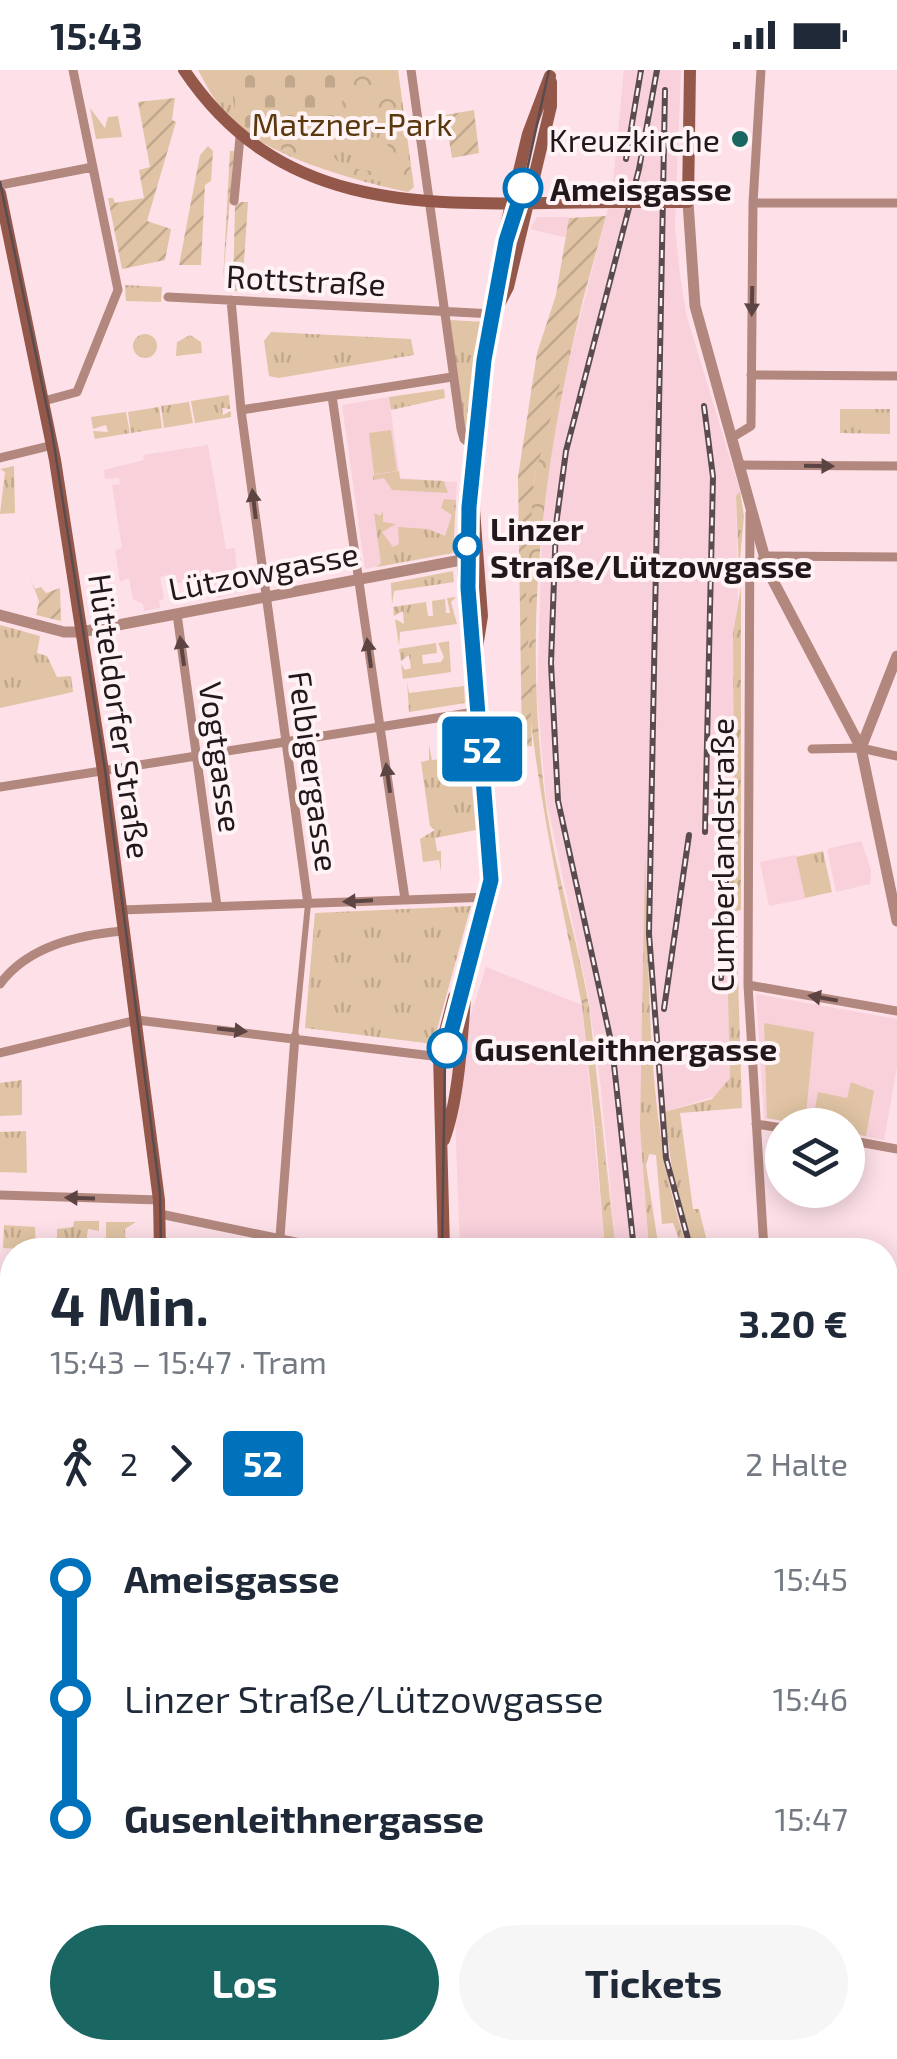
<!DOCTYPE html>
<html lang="de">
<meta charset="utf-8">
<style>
:root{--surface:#fff;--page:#f6f6f7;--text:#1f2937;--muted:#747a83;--accent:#196662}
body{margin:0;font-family:"Exo 2",sans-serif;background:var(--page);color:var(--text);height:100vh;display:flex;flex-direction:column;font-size:38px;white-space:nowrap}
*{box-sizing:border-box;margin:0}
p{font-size:32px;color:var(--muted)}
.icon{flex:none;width:55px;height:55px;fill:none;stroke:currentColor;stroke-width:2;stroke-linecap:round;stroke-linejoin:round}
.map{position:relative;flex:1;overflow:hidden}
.details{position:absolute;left:0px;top:1168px;width:898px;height:822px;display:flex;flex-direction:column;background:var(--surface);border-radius:40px 40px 0 0;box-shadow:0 5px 25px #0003}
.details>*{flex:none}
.badge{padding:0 20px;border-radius:8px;font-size:35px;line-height:65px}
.buttons{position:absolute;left:765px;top:1038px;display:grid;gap:20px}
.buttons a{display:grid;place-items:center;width:100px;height:100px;border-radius:50%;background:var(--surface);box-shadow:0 5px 25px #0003;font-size:50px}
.map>.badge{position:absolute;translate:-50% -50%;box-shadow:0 0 0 5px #fff}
.legs{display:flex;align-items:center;gap:15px;height:110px;padding:0 50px;font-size:32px}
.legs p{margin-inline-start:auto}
.summary{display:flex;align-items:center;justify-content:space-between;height:170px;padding:0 50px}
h1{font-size:55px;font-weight:700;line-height:75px}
.action{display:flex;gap:20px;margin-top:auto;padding:20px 50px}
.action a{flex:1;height:115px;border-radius:60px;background:var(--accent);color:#fff;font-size:40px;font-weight:700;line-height:115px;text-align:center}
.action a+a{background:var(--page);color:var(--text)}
ul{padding:0 50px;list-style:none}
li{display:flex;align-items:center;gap:35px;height:120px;font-size:38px}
li i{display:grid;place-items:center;width:15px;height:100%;margin:0 12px;background:currentColor}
li i::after{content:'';width:25px;height:25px;margin:-12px;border:8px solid;border-radius:50%;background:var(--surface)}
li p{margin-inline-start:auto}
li:first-child i{background:linear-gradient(#0000 50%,currentColor 0)}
li:last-child i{background:linear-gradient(currentColor 50%,#0000 0)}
.status{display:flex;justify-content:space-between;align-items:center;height:70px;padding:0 50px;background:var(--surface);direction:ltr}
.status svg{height:28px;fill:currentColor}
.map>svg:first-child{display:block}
.built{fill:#f8d1db}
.grass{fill:url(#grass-tufts)}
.forest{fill:url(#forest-crowns)}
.cemetery{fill:url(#cemetery-stones)}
.garden{fill:url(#garden-furrows)}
.pitch{fill:#e1c4a5}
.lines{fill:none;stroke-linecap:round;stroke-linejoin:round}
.river{stroke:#c8c1ed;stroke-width:15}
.pedestrian{stroke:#b2877d;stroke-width:6}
.minor{stroke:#b2877d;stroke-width:9}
.tertiary{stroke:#b2877d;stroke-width:11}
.secondary{stroke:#94584a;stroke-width:12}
.primary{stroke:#7c3524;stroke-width:14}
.tram{stroke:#5a4b4f;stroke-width:2.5}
.rail-casing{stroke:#5a4b4f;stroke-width:6}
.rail{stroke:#fff3f6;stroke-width:2.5;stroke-dasharray:8;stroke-linecap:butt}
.secondary-bridge{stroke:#94584a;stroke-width:12}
.oneway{fill:#5c4442}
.line-1-casing{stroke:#fff;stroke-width:22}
.line-1{stroke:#0072bc;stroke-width:15}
.poi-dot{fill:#196662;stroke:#fff3f6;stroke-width:4}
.stop-1-dot{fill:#fff;stroke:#0072bc;stroke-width:5}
.labels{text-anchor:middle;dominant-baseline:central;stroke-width:8;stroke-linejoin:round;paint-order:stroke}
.park-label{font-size:32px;fill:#5b390e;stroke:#fff3f6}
.poi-label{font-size:32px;fill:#22181b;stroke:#fff3f6;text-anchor:end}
.stop-label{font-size:32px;font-weight:bold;fill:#22181b;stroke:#fff3f6;text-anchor:start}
.street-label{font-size:32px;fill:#22181b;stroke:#fff3f6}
</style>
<div class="status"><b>15:43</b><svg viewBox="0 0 49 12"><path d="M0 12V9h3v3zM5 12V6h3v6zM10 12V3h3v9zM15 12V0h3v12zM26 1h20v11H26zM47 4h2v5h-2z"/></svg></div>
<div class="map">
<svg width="897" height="1989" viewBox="0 0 897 1989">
<defs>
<pattern id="grass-tufts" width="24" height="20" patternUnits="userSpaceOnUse" patternTransform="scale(2.5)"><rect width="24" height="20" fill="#e1c4a5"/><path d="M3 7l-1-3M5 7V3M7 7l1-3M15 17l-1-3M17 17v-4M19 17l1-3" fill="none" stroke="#c1a88d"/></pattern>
<pattern id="forest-crowns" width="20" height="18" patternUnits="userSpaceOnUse" patternTransform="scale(2.5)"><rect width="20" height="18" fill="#e1c4a5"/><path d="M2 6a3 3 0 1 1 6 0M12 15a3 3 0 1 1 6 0" fill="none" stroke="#c1a88d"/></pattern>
<pattern id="cemetery-stones" width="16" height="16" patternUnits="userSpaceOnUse" patternTransform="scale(2.5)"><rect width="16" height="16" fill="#e1c4a5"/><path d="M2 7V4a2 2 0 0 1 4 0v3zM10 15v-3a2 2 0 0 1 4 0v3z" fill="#c1a88d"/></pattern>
<pattern id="garden-furrows" width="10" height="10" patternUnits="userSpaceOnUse" patternTransform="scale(2.5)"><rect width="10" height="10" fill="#e1c4a5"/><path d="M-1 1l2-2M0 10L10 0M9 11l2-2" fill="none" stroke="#c1a88d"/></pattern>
</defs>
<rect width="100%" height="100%" fill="#fee0e8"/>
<path class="built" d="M624 0H681L675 156 680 204 686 244 740 421 736 426 738 531 733 563 734 754 726 842 730 1008 719 1025 664 1042 663 1048 675 1120 695 1180H688L681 1160 661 1079 646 811 640 1058 649 1180H616L601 1019 588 925 546 729 537 625 543 426 556 341 612 122Z
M537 147H569L567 168 530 159Z
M389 327 400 408 457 412 453 483 365 499 342 335Z
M208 375 226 479 235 478 238 522 217 528 213 509 171 514 169 505 160 507 164 529 159 530 160 538 144 541 143 534 133 529 129 508 120 512 115 480 122 478 112 415 120 414 119 408 105 409 104 400 144 390 143 385Z
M861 771 871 800 870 814 836 822 827 779Z
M796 785 805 829 769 836 760 792Z
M486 897 582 935 605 1180H460L455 1046 461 976Z
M756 924 897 949V997L884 1070 848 1063V1055L764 1049Z
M897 1461V1522L885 1594V1527Z
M885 1802 897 1806V1989H840L841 1978H885Z
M12 1847V1943L0 1942V1848Z
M605 1978H639V1989H605Z
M650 1978H775L774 1989H650Z"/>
<path class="grass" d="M198 0H398L414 117 408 122C362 113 267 86 233 52 219 39 207 17 198 0Z
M90 38 105 58 108 47 118 46 122 67 96 69Z
M125 215 162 217 161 232 126 231Z
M450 250 485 252 468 367 464 360Z
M271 262 411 269 414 285 279 308 269 306 264 271Z
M133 276a12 12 0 1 1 24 0a12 12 0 1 1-24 0Z
M190 265 201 272 202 283 176 286 177 272Z
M444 319 445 328 391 340 389 327Z
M229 325 230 339 222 338 223 345 231 341V347L195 353 191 331Z
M189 332 193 353 164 358 161 336Z
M159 337 162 358 131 363 128 342Z
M840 339H890V364L840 363Z
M126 342 130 363 95 369 93 361 108 362 106 355 93 359 91 347Z
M14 396 15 443 0 444 5 402 0 399Z
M399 401 400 409 444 411 448 423 392 420 384 408 373 410V405Z
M740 421 744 446 739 500 736 426Z
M444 429 456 430 453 483 377 497 381 493 374 443 380 446 383 442V452L396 454 382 462 393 477 399 474 398 457 428 459 445 466 452 445 441 438Z
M453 501 454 512 394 521 392 535 391 513Z
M741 517V840L736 841 742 1038 680 1043 693 1139H699L709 1180H695L675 1120 664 1042 712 1029 730 1008 726 842 734 754 733 563Z
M456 527 451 532 457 554 400 562 399 576 395 549 404 554 403 541 394 546 393 537 426 532 428 546H433L432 531 445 529 446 543H450L447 528Z
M0 555 40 566 37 583 47 586 57 607 71 606 73 622 0 638Z
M449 571 451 602 403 609 401 594 405 600 411 598 409 585 401 591 399 579 436 573 437 583 422 585 423 594 441 592 444 587 438 573Z
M407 611 409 623 464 616 465 633 409 642Z
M449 673 454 679 469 676 464 683 469 687 476 760 435 768 437 781H441V802L439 790 423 792 420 769 435 760 430 756 421 692 429 690V675L432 690 451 688Z
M823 781 832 822 805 828 796 787Z
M645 785C651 917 644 1054 688 1180H683L673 1153 662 1154 656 1085 649 1084 646 1095 659 1180H649L640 1058Z
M471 836 433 974 305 958 315 843Z
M582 935 589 936 616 1180 601 1057 595 1058Z
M22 1010V1045L0 1046V1013Z
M26 1061 27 1103 0 1102V1062Z
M74 1151H99V1161L88 1159 85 1180 57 1179V1159L73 1157Z
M106 1152H136L125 1159 126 1180H106Z
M4 1155 35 1157 36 1180 3 1178Z
M897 1256V1292L885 1349V1318Z
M0 1305 12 1306V1401H0Z"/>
<path class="forest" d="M338 0H396L412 112 391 93 384 57C367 62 360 55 344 52 323 48 295 66 272 57L344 46Z
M289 65 313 84 332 85 343 97 392 104 403 117 309 94 281 80 282 69Z
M583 230C542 395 523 557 545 727 554 798 577 866 589 936L582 935C549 769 507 599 531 429 541 360 563 295 583 230Z
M601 1057 616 1180H605L595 1058Z"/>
<path class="cemetery" d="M229 0H338L344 46 249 60 236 49Z"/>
<path class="garden" d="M175 28 172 50 176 52 147 151 171 159 165 190 122 199 108 128H113L115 133 144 128 139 100 150 97 138 32Z
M474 40 479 83 452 88 445 45Z
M208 76 213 81 211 111 205 115 201 195H179L200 85Z
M230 81H234L223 211Z
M241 132H248L242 221H233L235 135Z
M606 146 534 408 526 524 532 676 522 677 518 407 537 283 556 225 569 148Z
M30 507 34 519 41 517 46 523 60 518 61 551 36 545 39 531Z
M75 1978H191L190 1989H73Z"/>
<path class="pitch" d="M391 360 397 401 374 404 369 363Z
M764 953 814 962 805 1055 767 1048Z
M851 1012 874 1021 866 1066 848 1063V1055H812L818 1022 847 1028Z"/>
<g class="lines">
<path class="river" d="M885 1499 897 1431
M820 1989 821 1978"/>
<path class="pedestrian" d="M295 966 308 834"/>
<path class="minor" d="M411 0 461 359 464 369 475 378
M0 115 93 97
M234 131 240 67
M753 133H897
M168 227 494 244
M231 230 241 340 308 834
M751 305 897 306
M332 326 405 829
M44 331 77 322 118 220 73 0
M241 340 452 307
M733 367 751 356 753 133 761 0
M0 388 53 375
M742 395 897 396
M750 443 748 915 764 1180
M747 508 765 486 897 487
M177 544 217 836
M812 679 861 678 897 686
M0 717 481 641
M121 840 490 827
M0 914C28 876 78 865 123 861
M748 915 897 941
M0 983 137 950 457 989
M756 1054 782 1058
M848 1070 897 1079
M0 1125 159 1130
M160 1144 334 1180
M279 1180 295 966
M0 1256H12
M0 1439H12
M0 1514H12
M0 1672 12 1674
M263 1978 317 1989
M196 1989 198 1978
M523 1989 525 1978
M656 1989V1978"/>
<path class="tertiary" d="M688 132 695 236 769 503 861 678
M0 545 64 562H81L477 487
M897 586 861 678 897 851
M885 1796 897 1799
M0 1837H12"/>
<path class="secondary" d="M184 0C287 154 447 133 611 132
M0 123 55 390 103 701 159 1130 160 1180
M676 132H688L690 0
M496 240 508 217 551 36V12
M472 413 482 546 476 584
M444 1070C460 1026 462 962 466 915 470 876 491 840 493 800L475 586 463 503 466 434 503 168 528 64 550 6
M444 1180 439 984 454 927 466 913
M60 1989 61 1978
M319 1989 321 1978"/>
<path class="primary" d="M885 1279 897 1212
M885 1657 897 1580
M780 1989 781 1978
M846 1989 847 1978"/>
<path class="tram" d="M0 112 52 362 105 700 160 1123 161 1180
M442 1180 445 988 486 838 491 797 468 518 471 400 505 171 523 118 549 0
M58 1989 60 1978
M317 1989 319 1978"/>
<defs>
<path id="rail" d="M665 20 649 864 666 1088 691 1180
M626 89 641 0
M704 336 713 407 705 762
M721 908 727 789
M664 939 689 765
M634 1180 612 976 558 731 551 593 556 455 566 381 639 99 657 0
M885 1415 897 1424
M885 1567 897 1503
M623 1989 624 1978
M828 1989 830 1978"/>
</defs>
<use href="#rail" class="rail-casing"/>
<use href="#rail" class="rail"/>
<path class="secondary-bridge" d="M611 132H676"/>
</g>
<defs><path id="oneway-solid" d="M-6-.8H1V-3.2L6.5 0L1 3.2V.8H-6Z" transform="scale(2.5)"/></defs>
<g class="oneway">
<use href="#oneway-solid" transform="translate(752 231) rotate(91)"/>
<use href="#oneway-solid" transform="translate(819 396) rotate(1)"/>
<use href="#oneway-solid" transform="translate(254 434) rotate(-97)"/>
<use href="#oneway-solid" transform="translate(182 581) rotate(-98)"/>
<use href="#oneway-solid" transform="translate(369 583) rotate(-98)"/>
<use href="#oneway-solid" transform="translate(388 708) rotate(-98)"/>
<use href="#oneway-solid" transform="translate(358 831) rotate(177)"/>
<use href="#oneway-solid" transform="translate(823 928) rotate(-170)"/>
<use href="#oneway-solid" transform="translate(232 960) rotate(6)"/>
<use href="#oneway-solid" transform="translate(80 1128) rotate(-178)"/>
</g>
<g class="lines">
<defs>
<path id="line-1" d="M447 978 491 810 468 518 469 437 484 290 506 171 523 118"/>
</defs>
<use href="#line-1" class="line-1-casing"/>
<use href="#line-1" class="line-1"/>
</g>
<circle class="poi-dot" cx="740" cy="69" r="10"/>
<g class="stop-1-dot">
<circle cx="523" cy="118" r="18"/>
<circle cx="467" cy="476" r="12"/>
<circle cx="447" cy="978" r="18"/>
</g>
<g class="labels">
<g class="park-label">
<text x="352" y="53">Matzner-Park</text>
</g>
<g class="poi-label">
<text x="720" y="69">Kreuzkirche</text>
</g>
<g class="stop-label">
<text x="550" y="118">Ameisgasse</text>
<text x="490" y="458">Linzer<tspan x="490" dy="37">Straße/Lützowgasse</tspan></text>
<text x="474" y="978">Gusenleithnergasse</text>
</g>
<g class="street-label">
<text transform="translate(306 209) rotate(3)">Rottstraße</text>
<text transform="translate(263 500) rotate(-11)">Lützowgasse</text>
<text transform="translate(121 646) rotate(82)">Hütteldorfer Straße</text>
<text transform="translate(222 687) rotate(82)">Vogtgasse</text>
<text transform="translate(315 701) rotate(82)">Felbigergasse</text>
<text transform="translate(721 785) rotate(-90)">Cumberlandstraße</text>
</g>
</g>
</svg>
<div class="buttons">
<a><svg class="icon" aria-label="layers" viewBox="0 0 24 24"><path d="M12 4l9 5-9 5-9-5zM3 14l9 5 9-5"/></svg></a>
</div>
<b class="badge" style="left:482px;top:679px;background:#0072bc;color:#fff">52</b>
<section class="details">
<div class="summary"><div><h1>4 Min.</h1><p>15:43 – 15:47 · Tram</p></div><b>3.20 €</b></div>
<div class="legs"><svg class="icon" aria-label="walk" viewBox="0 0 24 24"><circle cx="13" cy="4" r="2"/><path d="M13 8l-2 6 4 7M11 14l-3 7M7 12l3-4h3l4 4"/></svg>2<svg class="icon" aria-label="forward" viewBox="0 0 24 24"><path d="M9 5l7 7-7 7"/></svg><b class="badge" style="background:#0072bc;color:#fff">52</b><p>2 Halte</p></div>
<ul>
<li><i style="color:#0072bc"></i><b>Ameisgasse</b><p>15:45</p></li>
<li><i style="color:#0072bc"></i><span>Linzer Straße/Lützowgasse</span><p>15:46</p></li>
<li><i style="color:#0072bc"></i><b>Gusenleithnergasse</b><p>15:47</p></li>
</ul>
<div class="action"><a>Los</a><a>Tickets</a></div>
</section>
</div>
